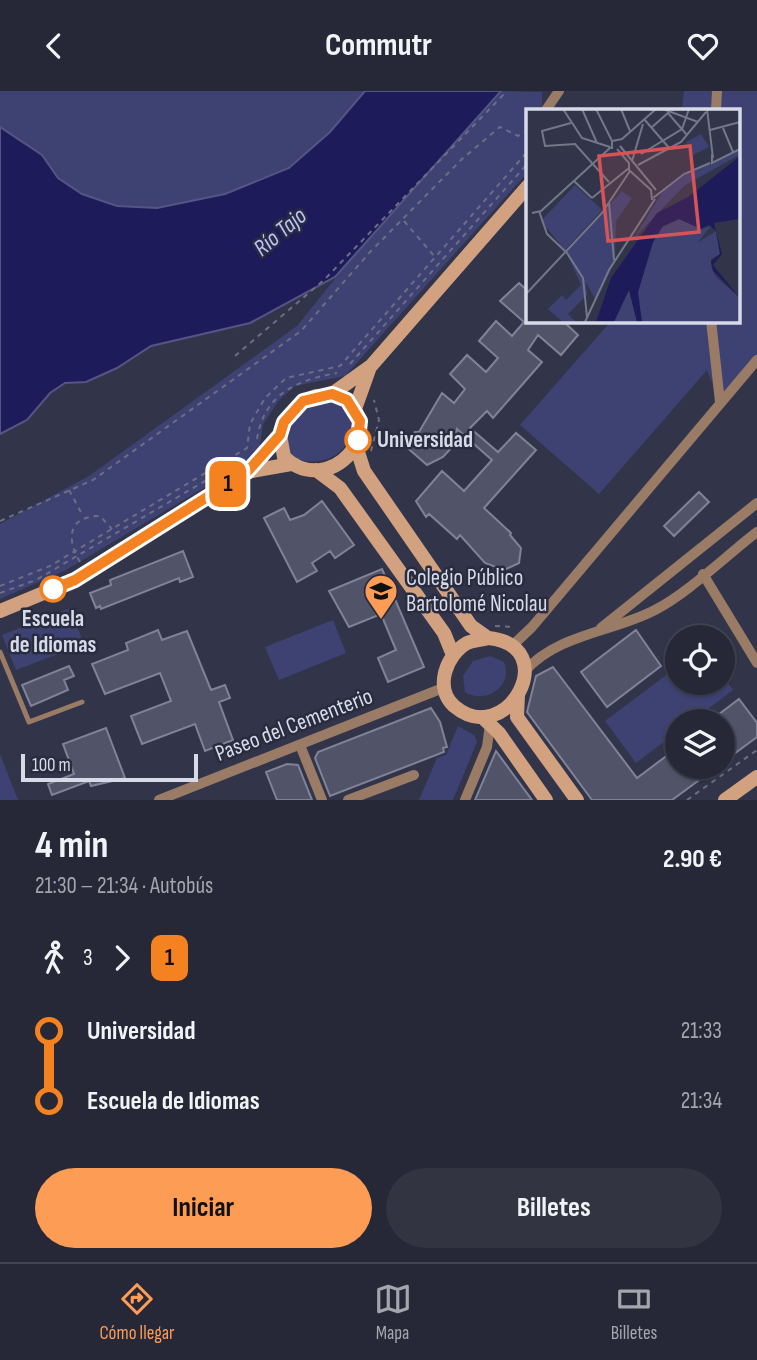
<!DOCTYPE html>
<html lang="es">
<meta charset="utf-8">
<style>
:root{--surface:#262837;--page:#323442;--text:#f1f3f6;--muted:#a4a6ad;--line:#424452;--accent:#fd9c55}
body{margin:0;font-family:"Sofia Sans Condensed",sans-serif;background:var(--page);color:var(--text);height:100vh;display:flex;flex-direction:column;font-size:26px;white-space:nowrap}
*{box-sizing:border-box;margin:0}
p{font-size:23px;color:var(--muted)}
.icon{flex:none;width:38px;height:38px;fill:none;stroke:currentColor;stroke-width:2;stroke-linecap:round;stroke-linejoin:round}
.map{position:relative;height:709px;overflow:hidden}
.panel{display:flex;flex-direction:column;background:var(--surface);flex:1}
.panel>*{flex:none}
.badge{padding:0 14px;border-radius:10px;font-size:24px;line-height:46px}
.controls{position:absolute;left:665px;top:534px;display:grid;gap:14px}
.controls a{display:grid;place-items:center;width:70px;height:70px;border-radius:50%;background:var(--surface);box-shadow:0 2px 5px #0004,0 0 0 2px var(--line);font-size:35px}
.scale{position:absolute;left:21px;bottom:18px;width:177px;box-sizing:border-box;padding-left:7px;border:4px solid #d7dae7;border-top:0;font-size:19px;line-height:24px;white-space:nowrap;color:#d7dae7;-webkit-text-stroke:5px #292b3e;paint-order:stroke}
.map>.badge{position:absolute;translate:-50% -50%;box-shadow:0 0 0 4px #fff}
.legs{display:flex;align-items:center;gap:10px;height:77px;padding:0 35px;font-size:23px}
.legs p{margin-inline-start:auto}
.overview{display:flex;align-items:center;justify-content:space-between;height:119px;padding:0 35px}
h1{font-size:38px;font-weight:700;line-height:52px}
.button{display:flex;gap:14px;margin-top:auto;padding:14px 35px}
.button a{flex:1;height:80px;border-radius:42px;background:var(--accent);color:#111;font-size:28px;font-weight:700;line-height:80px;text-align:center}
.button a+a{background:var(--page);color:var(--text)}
ul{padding:0 35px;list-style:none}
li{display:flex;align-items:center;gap:24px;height:70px;font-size:26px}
li i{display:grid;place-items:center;width:10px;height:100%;margin:0 9px;background:currentColor}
li i::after{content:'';width:18px;height:18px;margin:-9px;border:5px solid;border-radius:50%;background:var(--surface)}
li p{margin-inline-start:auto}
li:first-child i{background:linear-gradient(#0000 50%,currentColor 0)}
li:last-child i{background:linear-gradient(currentColor 50%,#0000 0)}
header{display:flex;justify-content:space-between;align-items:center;height:91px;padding:0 35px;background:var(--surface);font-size:32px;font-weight:700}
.tab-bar{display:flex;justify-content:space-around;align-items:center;height:98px;border-top:2px solid var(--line);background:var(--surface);font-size:19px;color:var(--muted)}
.tab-bar a{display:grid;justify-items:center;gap:4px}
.tab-bar .selected{color:var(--accent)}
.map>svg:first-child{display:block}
.green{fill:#3d4273}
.water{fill:#1d1b5a;stroke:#555484;stroke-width:2}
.building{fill:#515469;stroke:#7f839a;stroke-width:2}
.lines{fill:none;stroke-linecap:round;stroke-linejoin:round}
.path{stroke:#6c6f81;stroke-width:2;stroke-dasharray:5 5;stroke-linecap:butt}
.lane{stroke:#9a7b66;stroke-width:5}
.street{stroke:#9a7b66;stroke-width:10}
.secondary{stroke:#d1a180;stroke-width:14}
.line-1-casing{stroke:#fff;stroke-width:16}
.line-1{stroke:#f58220;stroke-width:10}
.stop-1-dot{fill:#fff;stroke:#f58220;stroke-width:3.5}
.labels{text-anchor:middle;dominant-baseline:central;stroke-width:5;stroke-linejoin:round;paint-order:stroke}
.stop-label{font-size:23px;font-weight:bold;fill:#d7dae7;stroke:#292b3e;text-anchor:start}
.poi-label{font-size:23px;fill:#d7dae7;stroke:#292b3e;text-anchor:start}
.street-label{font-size:23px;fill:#d7dae7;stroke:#292b3e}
.water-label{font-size:24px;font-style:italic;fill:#b9c2fc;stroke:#292b3e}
.inset-road{fill:none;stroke:#747788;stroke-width:2}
.view{fill:#d65458;fill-opacity:0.15;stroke:#d65458;stroke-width:3.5}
.inset-edge{fill:none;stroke:#d7dae7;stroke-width:3.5}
</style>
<header><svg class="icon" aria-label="back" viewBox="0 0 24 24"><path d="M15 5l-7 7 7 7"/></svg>Commutr<svg class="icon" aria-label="heart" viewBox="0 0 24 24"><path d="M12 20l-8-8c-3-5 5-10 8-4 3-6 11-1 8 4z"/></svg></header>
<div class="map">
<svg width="757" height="709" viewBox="0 0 757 709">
<rect width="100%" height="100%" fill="#323549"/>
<path class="green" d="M0 0H365L330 41 289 77 225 103 157 117 117 115 82 103 58 87 42 64 0 36Z
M501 0 542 1V19H528V81L345 285 295 295 279 309 263 333 259 361 254 367 66 479 0 508V433L89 385 297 235 380 132Z
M684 0H757V269L720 311 707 279 599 403 520 334 612 229H738V19H682Z
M334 308 349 317C360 360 326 381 288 365 285 324 295 317 334 308Z
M70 517 84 553 16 579 2 544Z
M333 529 346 562 279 589 265 556Z
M490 565 504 571C514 595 485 614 465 601L463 585 473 570Z
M677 576V592H723V585L733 599 692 630H677V641L636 672 605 630Z
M458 635 474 644 477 651 453 709H419L437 667 446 664Z
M0 663 18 709H0Z"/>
<path class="water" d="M365 0H501L335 186 250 232 151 255 117 277 86 291 65 292 50 302 27 329 0 343V36L42 64 58 87 82 103 117 115 157 117 225 103 289 77 330 41Z"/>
<path class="building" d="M519 192 528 200V229H562L578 244 561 264 538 244 528 259 542 271 493 327 487 320 470 337 498 361 516 342 536 359 484 417 511 442 510 444 521 457 519 472 504 479 485 472 460 444 457 448 429 423 426 426 416 410 442 380 464 400 492 369 457 338 455 353 443 366 427 374 404 354 415 341H419L442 302 454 312 465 298 450 283 467 264 486 281 498 267 479 250 496 230 512 245 524 231 500 210Z
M699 401 709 411 674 445 664 435Z
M322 410 354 454 335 467 330 460 312 472 317 480 297 491 264 427 284 417 290 429 304 424Z
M183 460 193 486 180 491 179 487 101 518 100 515 96 517 90 502 111 494 110 489Z
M382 478 424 576 388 591 378 567 396 559 381 523 349 536 329 500Z
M158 539 162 549 187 540 211 599 225 594 230 607 219 611 233 649 205 660 195 633 142 653 131 625 171 610 160 582 105 603 92 573 128 559 126 552Z
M636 539 661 575 607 616 581 581Z
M69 575 74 585 64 589 68 599 31 615 22 594Z
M553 576 637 687 677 657V676H717L672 709H592L527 621 536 585Z
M739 608 757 632V646L723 671V630H710Z
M431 617 440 631 447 656 443 657 444 661 330 705 315 667 318 661Z
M106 637 125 687 91 695 89 690 52 704 48 693 74 683 63 653Z
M496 660 532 709H475Z
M287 673 298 674 312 709H277L266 681Z"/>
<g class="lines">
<path class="path" d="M404 130 435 166
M235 265 324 189 507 0
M350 273 528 72
M257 348C264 303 297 289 337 282
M371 360 379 329 374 309
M69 399 83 425
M0 430 93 389 301 240 370 161 462 68 500 36 518 45 528 39
M80 471C66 448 68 425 100 425L112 438
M0 495 50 475 247 357 250 333 265 307 286 287 340 275 528 60
M0 502 36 489 217 383
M495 535 514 536
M687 709 757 659"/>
<path class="lane" d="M0 561 29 631 82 611"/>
<path class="street" d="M546 19 559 0
M716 19 717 0
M711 229 720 311
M703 483 757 572
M601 537 757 412
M513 554 532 536 757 269
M525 580C558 543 613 541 655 519 688 502 727 464 757 441
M300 654 322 709
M159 709 443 597
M348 709 414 684
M465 709 487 656 490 633"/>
<path class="secondary" d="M332 303 371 275 528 95
M355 318 370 276
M356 355 364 380 471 535 488 547
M316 379 340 397 444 542 453 564
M247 381 291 373
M0 520 75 489 247 381 280 344 284 331 303 310 316 305 339 304C394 337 329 409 284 366L280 344
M488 547C564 554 507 660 454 615 434 597 446 564 467 552 473 549 482 549 488 547Z
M518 604 517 626 577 709
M482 626 499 642 546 709
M725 709 757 686"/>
</g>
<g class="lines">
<defs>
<path id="line-1" d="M53 498 75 489 247 381 280 344 284 331 303 310 332 303 347 309 360 330 358 349"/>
</defs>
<use href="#line-1" class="line-1-casing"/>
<use href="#line-1" class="line-1"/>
</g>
<defs>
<symbol id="school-pin" viewBox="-11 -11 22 30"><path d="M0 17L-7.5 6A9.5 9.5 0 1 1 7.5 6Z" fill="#fd9c55" stroke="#292b3e"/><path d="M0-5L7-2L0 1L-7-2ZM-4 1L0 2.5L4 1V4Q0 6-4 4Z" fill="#111"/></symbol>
</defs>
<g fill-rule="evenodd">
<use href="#school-pin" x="362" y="481" width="38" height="52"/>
</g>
<g class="stop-1-dot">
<circle cx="358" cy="349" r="12"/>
<circle cx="53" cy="498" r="12"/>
</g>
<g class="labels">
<g class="stop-label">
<text x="377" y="349">Universidad</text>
<text x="53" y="528" text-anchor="middle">Escuela<tspan x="53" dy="26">de Idiomas</tspan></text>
</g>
<g class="poi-label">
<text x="406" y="487">Colegio Público<tspan x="406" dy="26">Bartolomé Nicolau</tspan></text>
</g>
<g class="street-label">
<text transform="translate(294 634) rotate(-21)">Paseo del Cementerio</text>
</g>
<g class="water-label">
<text transform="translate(280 141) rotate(-40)">Río Tajo</text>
</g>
</g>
<g transform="translate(526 18)">
<rect width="214" height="214" fill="#323549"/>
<path d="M175 25 183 38 167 46 160 33ZM213 41V46L158 77 108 129 137 82 163 63ZM49 76 76 101 39 141 15 112ZM96 82 106 89 90 112 89 152 70 192 60 173 61 186 42 205 50 213H37L22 200 36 186 40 191 55 176 40 143ZM153 110 175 120 185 117 171 134 190 122 194 145 185 150V157L190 168 213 188V213H116L111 187 127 133 135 119ZM103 181 111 213H88L93 193Z" fill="#3d4273"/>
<path d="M213 48V110L188 114 196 145 187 156 213 188 187 162 185 152 194 145 190 122 183 116 175 120 153 110 137 117 127 133 112 183 116 213H111L103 181 88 213H70L85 169 131 104 162 88Z" fill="#1d1b5a"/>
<path class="inset-road" d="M37 0 56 29 84 38M56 0 71 34M70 0 86 32M95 0 104 22M137 0 172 13M181 0 187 49M142 4 161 26M118 10 144 40M45 14 16 22 19 37 49 35 83 73M125 19 143 3M197 19 207 43M184 21 214 13M94 37 130 81M86 40V32L96 30 130 0M91 40 103 54V61L125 81 126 91M115 45 156 20 163 0M186 45V54L214 40M106 52 117 15M112 56 155 33 180 3M48 72 66 89M66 89 103 59M127 89 158 65 184 54M83 94 88 151M13 102 21 125 41 144 57 169 61 208M6 104 15 102 85 38M0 185 76 104 104 62M59 213 83 161 129 90"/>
<path class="view" d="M164 37 173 123 82 132 73 47Z"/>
<rect width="214" height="214" class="inset-edge"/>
</g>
</svg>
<div class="controls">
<a><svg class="icon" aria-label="locate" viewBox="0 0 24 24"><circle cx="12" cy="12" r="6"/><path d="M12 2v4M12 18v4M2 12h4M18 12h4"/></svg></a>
<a><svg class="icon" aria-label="layers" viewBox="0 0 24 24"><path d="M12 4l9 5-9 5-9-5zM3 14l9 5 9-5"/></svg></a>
</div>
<div class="scale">100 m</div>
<b class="badge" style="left:228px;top:393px;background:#f58220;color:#111">1</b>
</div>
<section class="panel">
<div class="overview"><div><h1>4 min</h1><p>21:30 – 21:34 · Autobús</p></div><b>2.90 €</b></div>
<div class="legs"><svg class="icon" aria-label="walk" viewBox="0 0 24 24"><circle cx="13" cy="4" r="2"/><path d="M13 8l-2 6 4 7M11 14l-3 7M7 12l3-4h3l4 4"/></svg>3<svg class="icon" aria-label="forward" viewBox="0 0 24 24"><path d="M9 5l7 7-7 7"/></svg><b class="badge" style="background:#f58220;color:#111">1</b></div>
<ul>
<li><i style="color:#f58220"></i><b>Universidad</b><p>21:33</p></li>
<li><i style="color:#f58220"></i><b>Escuela de Idiomas</b><p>21:34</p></li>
</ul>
<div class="button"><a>Iniciar</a><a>Billetes</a></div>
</section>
<nav class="tab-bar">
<a class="selected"><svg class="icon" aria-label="directions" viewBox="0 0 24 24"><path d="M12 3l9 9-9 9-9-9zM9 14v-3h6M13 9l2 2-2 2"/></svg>Cómo llegar</a>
<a><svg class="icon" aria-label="map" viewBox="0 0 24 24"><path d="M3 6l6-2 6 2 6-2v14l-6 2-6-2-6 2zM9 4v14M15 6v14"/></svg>Mapa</a>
<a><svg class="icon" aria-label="tickets" viewBox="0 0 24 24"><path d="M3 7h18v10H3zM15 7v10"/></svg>Billetes</a>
</nav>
